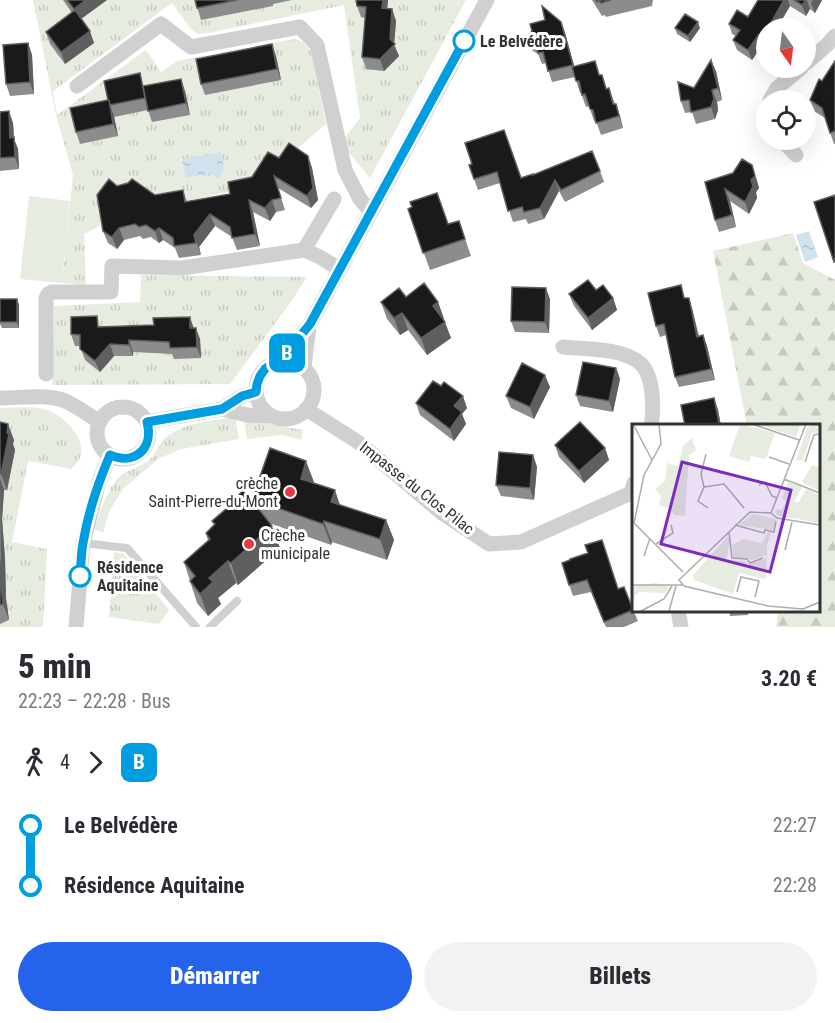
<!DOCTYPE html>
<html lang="fr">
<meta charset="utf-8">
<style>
:root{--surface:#fff;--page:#f2f2f3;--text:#2b2b33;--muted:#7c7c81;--accent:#2563eb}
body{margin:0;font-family:"Roboto Condensed",sans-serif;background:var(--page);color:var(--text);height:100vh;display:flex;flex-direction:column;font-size:22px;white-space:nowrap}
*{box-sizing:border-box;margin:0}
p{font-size:20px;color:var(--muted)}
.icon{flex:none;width:33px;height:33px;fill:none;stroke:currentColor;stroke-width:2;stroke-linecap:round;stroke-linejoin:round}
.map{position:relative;height:627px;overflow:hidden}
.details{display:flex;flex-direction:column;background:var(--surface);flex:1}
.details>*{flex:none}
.badge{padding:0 12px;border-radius:9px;font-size:21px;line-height:39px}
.needle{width:39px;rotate:166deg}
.buttons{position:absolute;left:756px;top:18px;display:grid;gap:12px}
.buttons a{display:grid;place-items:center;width:60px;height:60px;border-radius:50%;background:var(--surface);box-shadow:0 6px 24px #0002;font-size:30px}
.map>.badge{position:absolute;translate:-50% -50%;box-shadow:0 0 0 3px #fff}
.legs{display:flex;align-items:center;gap:9px;height:66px;padding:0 18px;font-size:20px}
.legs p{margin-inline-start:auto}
.summary{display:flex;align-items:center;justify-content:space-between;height:102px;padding:0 18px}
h1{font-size:33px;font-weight:800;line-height:45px}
.cta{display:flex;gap:12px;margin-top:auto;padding:12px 18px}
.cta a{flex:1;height:69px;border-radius:36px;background:var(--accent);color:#fff;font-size:24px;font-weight:800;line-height:69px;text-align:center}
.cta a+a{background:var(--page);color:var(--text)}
ul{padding:0 18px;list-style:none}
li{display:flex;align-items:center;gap:21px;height:60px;font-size:22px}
li i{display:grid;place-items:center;width:9px;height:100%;margin:0 8px;background:currentColor}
li i::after{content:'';width:15px;height:15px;margin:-8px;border:4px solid;border-radius:50%;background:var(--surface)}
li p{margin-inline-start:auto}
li:first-child i{background:linear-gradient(#0000 50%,currentColor 0)}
li:last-child i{background:linear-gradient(currentColor 50%,#0000 0)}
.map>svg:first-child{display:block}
.grass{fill:url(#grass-tufts)}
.forest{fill:url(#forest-firs)}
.garden{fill:#e6ecdf}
.water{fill:url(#water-ripples)}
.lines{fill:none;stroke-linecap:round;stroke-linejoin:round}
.service{stroke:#d0d0d0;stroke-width:8}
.minor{stroke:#d0d0d0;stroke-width:15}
.wall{fill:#8c8c8c}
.shaded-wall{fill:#5f5f5f}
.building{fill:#1a1a1a;stroke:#5f5f5f;stroke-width:1.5}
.line-1-casing{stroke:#fff;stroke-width:14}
.line-1{stroke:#009de0;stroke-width:9}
.stop-1-dot{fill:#fff;stroke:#009de0;stroke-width:3}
.poi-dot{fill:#e63946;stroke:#fff;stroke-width:2}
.labels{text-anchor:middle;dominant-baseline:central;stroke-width:6;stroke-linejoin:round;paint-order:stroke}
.stop-label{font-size:16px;font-weight:bold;fill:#333;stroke:#fff;text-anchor:start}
.poi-label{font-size:16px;fill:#333;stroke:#fff;text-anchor:end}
.street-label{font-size:16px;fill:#333;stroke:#fff}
.inset-road{fill:none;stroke:#adadad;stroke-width:1.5}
.view{fill:#7b2cbf;fill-opacity:0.15;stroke:#7b2cbf;stroke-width:3}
.inset-edge{fill:none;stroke:#333;stroke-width:3}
</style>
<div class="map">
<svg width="835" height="627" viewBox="0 0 835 627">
<defs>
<pattern id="grass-tufts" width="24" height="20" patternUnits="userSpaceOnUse" patternTransform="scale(1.5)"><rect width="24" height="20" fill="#e6ecdf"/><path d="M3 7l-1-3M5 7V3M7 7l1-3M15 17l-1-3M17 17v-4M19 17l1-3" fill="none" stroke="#c6cbc0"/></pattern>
<pattern id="forest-firs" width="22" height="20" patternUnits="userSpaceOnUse" patternTransform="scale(1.5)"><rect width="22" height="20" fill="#e6ecdf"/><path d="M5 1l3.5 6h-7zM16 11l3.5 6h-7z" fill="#c6cbc0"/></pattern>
<pattern id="water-ripples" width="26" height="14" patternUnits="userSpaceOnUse" patternTransform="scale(1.5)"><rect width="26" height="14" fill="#cfe2ee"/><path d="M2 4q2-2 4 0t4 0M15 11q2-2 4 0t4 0" fill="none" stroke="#b2c2cd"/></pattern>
</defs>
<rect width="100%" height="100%" fill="#fff"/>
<path class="grass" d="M33 0H466L370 178 341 143 360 118 344 5 208 33 198 34 191 29 172 3 53 91 57 115 146 50 161 72 177 61 294 39 303 42 311 51 326 124 253 186 156 208 100 207V226L84 234 86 285 62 283 73 175 56 115Z
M141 275 307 277 291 302 230 384 52 385 54 306 140 302Z
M0 408C11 408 33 406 43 409 61 412 88 439 80 458 78 462 74 466 71 469L28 461 12 542 47 549 43 627H0Z
M235 417 239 439 181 449 158 459 124 488 110 510 103 532 94 529C100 512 109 483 124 473 133 468 141 467 149 460 156 455 158 445 165 438 183 423 213 420 235 417Z
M244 419 303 430 301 440 282 435 247 439Z
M114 552 124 554 169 610 159 624 109 617Z"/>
<path class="forest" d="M793 233 803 263 835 280V627H776L778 611 818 610V426H747L713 251Z"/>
<path class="garden" d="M29 196 70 201 62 283 20 279Z"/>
<path class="water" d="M221 152 224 170 218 179 210 173 186 178 182 159Z
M809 231 818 257 805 262 796 235Z"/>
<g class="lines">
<path class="service" d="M83 543 127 548 196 627
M210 627 237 601"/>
<path class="minor" d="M806 63 827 45 835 36
M77 86 161 24 191 47 300 27 317 45 345 170 360 199 370 211
M770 100 777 88 801 68
M782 140 796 155
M304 250 334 199
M563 347C585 349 623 348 640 363 654 375 654 409 651 426
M280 361 310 324 487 0
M256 390a29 29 0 1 1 58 0a29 29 0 1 1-58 0Z
M304 367 309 326
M46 374V298L48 294 52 292H111L112 266 182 268 304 250 320 257 339 269
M0 398C20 398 43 394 63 400 76 405 88 415 100 422
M97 433a26 26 0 1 1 52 0a26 26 0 1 1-52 0Z
M222 409 247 415 272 416
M306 409 358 442 442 513 489 544 521 542 631 493 634 483
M147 422 222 409 242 396 256 392
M678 610 681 627
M76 627 83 543 99 482 110 455"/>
</g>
<path class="wall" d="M63 0H107L81 19 94 43 65 64 50 44 46 32 72 13Z
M195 0H292L273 4V6L201 20Z
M388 0 387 9H392L396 21 394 44 399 56 384 71 366 69 362 57 365 18 361 17 357 6Z
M592 0H653L652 6 606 17 605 15 602 16Z
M758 0H822L815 13 810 9 806 16 790 6 777 28H766V46L763 44 752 60 737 50 733 40 736 36 732 34 729 24 748 17Z
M675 28H700L690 42 677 34Z
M565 33 574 66 600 75 607 89 609 88 615 104 620 116 623 128 601 135 596 121H594L589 106 586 107 581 93H580L575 77 552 82 546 63 542 64 538 54 530 49 526 38Z
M28 43 32 55 34 94 10 96 6 84Z
M276 56 281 80 205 95 201 84Z
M835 61V144H834L825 118 814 111 810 100Z
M716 71 722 100 717 102 718 110 715 119 696 124 692 112 685 113 681 101 694 88Z
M145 86 185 91 190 115 152 122 148 110 114 117 118 136 80 144 76 132 108 100Z
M0 112 13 123 14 139 18 149 19 169 0 171Z
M308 156 312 168 318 200 311 208 278 188 285 210 276 212 270 221 253 212 260 246 237 250 232 237 215 226 199 247 201 255 179 258 175 248 163 240 159 243 151 237 143 239 140 236 124 240 117 249 108 243 103 231 117 186 155 195 183 190 187 202 230 194 279 158Z
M472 164 521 178 533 175 600 171 604 182 565 202 559 191 544 219 528 224 526 219 513 222 500 183 478 190 469 165Z
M756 177 759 188 756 192 757 198 749 214 730 201 736 227 719 232 715 220 705 182Z
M408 209 449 224 459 221 471 256 430 270Z
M596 290 613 298 617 310 592 330 574 306 569 294Z
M406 297 438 302 444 319 443 320 451 338 427 355 408 330 400 335 387 319 381 302Z
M686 298 692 308 699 336 703 335 707 346 715 380 679 387 675 377 666 335 660 337 656 326Z
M0 299H17L19 305V328H2L0 324Z
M550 299 549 333 515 332 511 321Z
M101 327 194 328 200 339 201 358 174 359 172 354 133 352V356H114L100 372 85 360 80 346H75L71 334Z
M616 368 620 379 613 412 580 406 576 395Z
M550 387 534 419 511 408 506 396Z
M714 398 718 410 721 426H685Z
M416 403 467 408 462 414 466 424 454 441 420 415Z
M0 422 14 440 13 444 15 450 7 490H4L2 519 5 559 6 599 9 620 0 624Z
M555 445 605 448 609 460 584 483 559 457Z
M533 455 537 467 534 500 501 496 496 485Z
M314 482V483L340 505 386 520 394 540 387 560 332 542 331 545 269 523 280 548 238 585 236 583 218 598 221 604 208 616 197 603 184 562 208 541 206 533 214 525 212 521 250 501H252V499Z
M562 563 618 589 633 610 638 621 624 627H606L591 592 573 596Z
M729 610H748V615L730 616Z"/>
<path class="shaded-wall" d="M86 0H107L78 21 74 9Z
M383 0H388L386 20 382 8Z
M784 0H788L790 6 777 28H768Z
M806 0H807L810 9 806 16 802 5Z
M813 0H822L815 13 811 3Z
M392 9 396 21 394 45 399 56 384 71 380 59 390 39Z
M561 22 565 33 577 76 573 65Z
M698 22 700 28 690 42 688 36Z
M90 31 94 43 65 64 61 52Z
M766 31V45L763 36Z
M759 34 763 44 752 60 748 50Z
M28 43 32 55 34 94 30 82Z
M272 44 276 56 281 80 277 69Z
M711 60 716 71 722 100 718 88Z
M181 79 185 91 190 115 186 103Z
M712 90 717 102 718 110 715 119 711 107Z
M616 104 620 116 623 128 619 116Z
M110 105 114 116 118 136 113 124Z
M9 111 13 123 14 139 18 149 19 169 15 157 10 138Z
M308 156 312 168 318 200 311 208 307 196Z
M752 165 759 188 756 192 757 198 749 214 745 202 751 180Z
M555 180 559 191 544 219 540 208Z
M725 189 730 201 736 227 732 215Z
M249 200 253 212 260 246 255 234Z
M272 200 276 212 270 221 265 208Z
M210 214 215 226 199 247 201 255 194 235Z
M119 228 124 240 117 249 112 237Z
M159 228 163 240 159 243 155 231Z
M546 288 550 299 549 333 545 322Z
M613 298 617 310 592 330 588 318Z
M689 298 692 308 701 348 697 337Z
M17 299 19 305V328L17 322Z
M438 302 444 319 439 323 433 306Z
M402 313 408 330 400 335 394 318Z
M190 317 194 329 190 328Z
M445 322 451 338 427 355 421 338Z
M196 328 200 339 201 358 197 347Z
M703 335 707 346 715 380 711 369Z
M129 340 133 352V356L129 345Z
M110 344 114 356 100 372 95 361Z
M616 368 620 379 613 412 609 401Z
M545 375 550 387 534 419 530 407Z
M463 396 467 408 462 414 466 424 454 441 450 429 454 406Z
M714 398 718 410 721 426H720L719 423Z
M8 424 14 440 13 444 15 450 7 490 1 474Z
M605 448 609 460 584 483 579 471Z
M533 455 537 467 534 500 530 488Z
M306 461 314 482 309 499 301 479Z
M0 478 4 490 2 519 5 559 6 599 9 620 3 604 1 584Z
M335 490 342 511 331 502Z
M386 520 394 540 387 560 380 539Z
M324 521 332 542 331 545 323 524Z
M272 526 280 548 238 585 231 563Z
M228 561 236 583 218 598 221 604 208 616 200 594 209 578Z"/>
<path class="building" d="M67 0H86L74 9Z
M195 0H237L197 8Z
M356 0H383L382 8 392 9 390 39 395 44 380 59 362 57 366 7 357 6Z
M596 0H611L601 3 599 0 597 2Z
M758 0H784L768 28H766V31L763 36 759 34 748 50 733 40 740 30 729 24 737 10 748 17Z
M794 0H806L802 5Z
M542 6 561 22 573 65 548 71 543 52 538 53 536 44 526 38 532 31 530 24 545 20Z
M75 10 90 31 61 52 46 32Z
M685 14 698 22 688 36 675 28Z
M28 43 30 82 6 84 3 45Z
M272 44 277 69 201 84 196 59Z
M711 60 718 88 712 90 714 99 711 107 691 112 689 100 681 101 678 82 694 88Z
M595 61 599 75H602L606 89 609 88 613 104H616L619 116 596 123 593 110 590 109 585 94 582 95 579 81H576L572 67Z
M835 61V131L830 133 822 108 810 100 819 79 822 81Z
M140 73 145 98 110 105 109 100 113 124 76 132 70 108 108 100 104 81Z
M181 79 186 103 148 111 143 86Z
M9 111 10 138 14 137 15 157 0 158V112Z
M504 130 521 178 533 174V175L592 151 600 171 561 190 555 180 540 208 524 212 522 207 508 211 497 172 474 179 469 165 472 164 465 143Z
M289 143 308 156 313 188 307 196 274 176 281 198 272 200 265 208 249 200 255 234 232 238 230 227 210 214 194 235 196 243 174 246 173 238 159 228 155 231 146 225 139 227 135 224 119 228 112 237 103 231 97 195 109 179 117 186 128 183 132 179 155 195 183 190 185 202 230 194 228 182 252 177 268 152 279 158Z
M742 159 752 165 755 176 751 180 753 186 745 202 725 189 732 215 715 220 705 182 733 173Z
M437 193 448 224 459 221 465 239 423 253 408 209 412 207 410 202Z
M835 195V262H834L814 202Z
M588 280 596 290 603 285 613 298 588 318 569 294Z
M424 283 438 302 433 306 445 322 421 338 402 313 394 318 381 302 399 288 406 297Z
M681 285 684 298H689L697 337 703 335 711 369 675 377 664 324 656 326 648 293Z
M512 287 546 288 545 322 511 321Z
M0 299H17V322H0Z
M97 316 98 327 154 325 153 318 190 317V328H196L197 347 170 348 169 342 129 340V345L110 344 95 361 80 349V335L71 334V317Z
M583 362 616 368 609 401 576 395Z
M522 363 545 375 530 407 506 396Z
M433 381 441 386 444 382 463 396 454 406 462 412 450 429 416 403Z
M714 398 719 423 704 426H685L681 405Z
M0 422 8 424 7 433 9 434 1 474H0Z
M580 422 605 448 579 471 555 445Z
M270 448 306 461 301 479 335 490 331 502 386 520 380 539 324 521 323 524 252 499Z
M499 452 533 455 530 488 496 485Z
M244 488 250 501 251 499 272 526 231 563 228 561 209 578 213 582 200 594 190 581 195 576 184 562 210 539 206 533 215 524 212 521 234 502Z
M602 540 618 589 624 587 633 610 604 622 587 580 569 585 562 563 570 560V559L588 553 585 545Z
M0 561 1 584 3 604 0 605Z"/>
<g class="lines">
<defs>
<path id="line-1" d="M80 576C81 565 81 554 83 543 88 513 98 483 110 455 135 466 154 448 147 422L222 409 242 396 256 392 257 384 260 376 265 369 272 364 280 361 310 324 464 41"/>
</defs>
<use href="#line-1" class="line-1-casing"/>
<use href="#line-1" class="line-1"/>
</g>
<g class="stop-1-dot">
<circle cx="464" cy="41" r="10"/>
<circle cx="80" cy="576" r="10"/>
</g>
<g class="poi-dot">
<circle cx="290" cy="492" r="6"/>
<circle cx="249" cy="544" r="6"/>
</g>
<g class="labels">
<g class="stop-label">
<text x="480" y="41">Le Belvédère</text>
<text x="97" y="567">Résidence<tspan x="97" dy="18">Aquitaine</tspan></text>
</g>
<g class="poi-label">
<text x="278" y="483">crèche<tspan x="278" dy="18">Saint-Pierre-du-Mont</tspan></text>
<text x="261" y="535" text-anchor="start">Crèche<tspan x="261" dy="18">municipale</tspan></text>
</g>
<g class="street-label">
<text transform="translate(417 488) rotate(38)">Impasse du Clos Pilac</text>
</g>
</g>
<g transform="translate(632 424)">
<rect width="188" height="188" fill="#fff"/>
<path d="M181 0 187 1V9H180L171 36 164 37 175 4ZM180 41 187 43V67L170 58ZM156 58 170 63 162 78H167L174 65 187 70V99L144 91 143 85 150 86 154 77 150 74ZM121 90 144 95 141 106 107 101ZM136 108 139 109 135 122V131L134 155 107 149 101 170 62 156 61 151 96 112 98 118 94 136 113 137 116 141 134 134V131L121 136 101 133 100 121 111 115 130 119ZM24 159 37 163 33 169 7 168 0 175V162Z" fill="#e6ecdf"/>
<path d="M60 14 64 26 57 31 53 92 42 91 37 83 27 82 29 72 23 65 33 57 35 39 46 42 51 22Z" fill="#e6ecdf"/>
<path d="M108 0 143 9 134 35 119 32 117 38 97 32ZM125 0H169L164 13Z" fill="#e6ecdf"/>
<path class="inset-road" d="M1 0 20 36M27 0 29 20 12 51 2 99 51 148M120 0 167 16M174 0 139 89 118 88 47 156 52 162 136 182 171 185 188 178M74 30 69 50 72 63 66 77 76 84M137 33 157 40M173 38 182 11 188 10M152 55 188 69M127 61 133 58 140 72 145 74M72 63 92 60 112 84M139 89 145 94 188 101M103 101 132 109 133 106 142 108 144 97M97 108 100 134 115 135 118 139 131 134M24 120 41 109 39 101M153 126 160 98M12 132 18 114M0 161H50M105 168 109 153 127 157 123 173M9 187 32 175 40 162M37 187 44 162"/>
<path class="view" d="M50 38 159 66 138 148 29 120Z"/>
<rect width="188" height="188" class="inset-edge"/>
</g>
</svg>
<div class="buttons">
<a><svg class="needle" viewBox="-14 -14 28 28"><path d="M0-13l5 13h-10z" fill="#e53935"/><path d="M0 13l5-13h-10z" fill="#7c7c81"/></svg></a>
<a><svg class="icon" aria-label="locate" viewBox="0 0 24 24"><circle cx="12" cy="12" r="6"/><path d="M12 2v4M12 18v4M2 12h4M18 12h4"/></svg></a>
</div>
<b class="badge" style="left:287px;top:353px;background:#009de0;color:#fff">B</b>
</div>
<section class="details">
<div class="summary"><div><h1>5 min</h1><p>22:23 – 22:28 · Bus</p></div><b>3.20 €</b></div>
<div class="legs"><svg class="icon" aria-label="walk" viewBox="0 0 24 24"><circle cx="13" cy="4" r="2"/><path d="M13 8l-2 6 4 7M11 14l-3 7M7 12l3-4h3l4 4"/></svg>4<svg class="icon" aria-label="forward" viewBox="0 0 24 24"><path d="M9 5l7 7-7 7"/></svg><b class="badge" style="background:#009de0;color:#fff">B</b></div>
<ul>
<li><i style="color:#009de0"></i><b>Le Belvédère</b><p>22:27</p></li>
<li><i style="color:#009de0"></i><b>Résidence Aquitaine</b><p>22:28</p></li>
</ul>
<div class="cta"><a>Démarrer</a><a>Billets</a></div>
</section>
